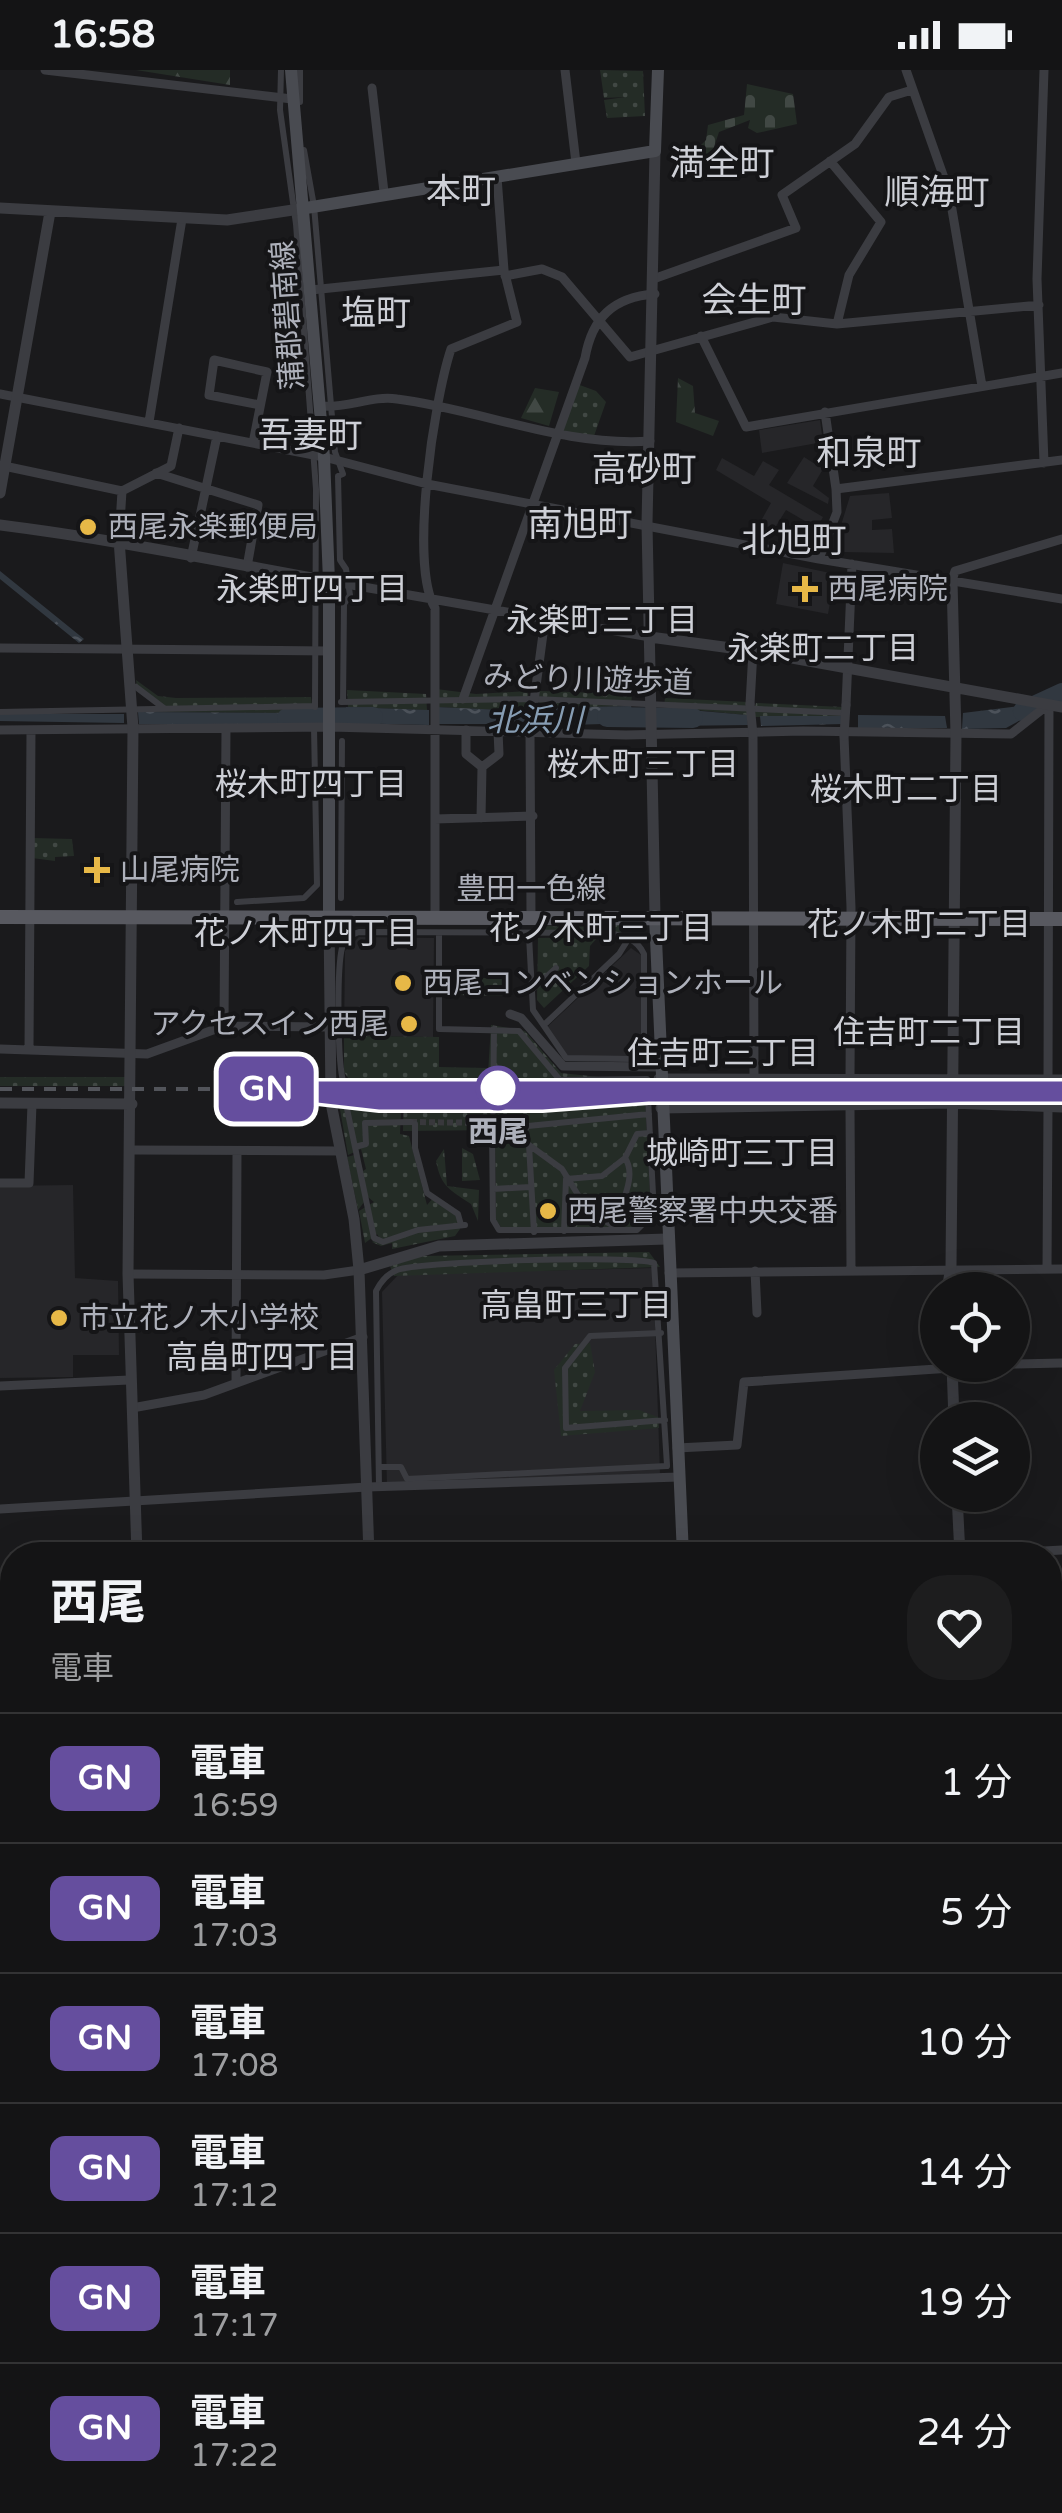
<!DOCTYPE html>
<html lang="ja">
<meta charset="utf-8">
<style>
:root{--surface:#141415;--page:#1d1d1e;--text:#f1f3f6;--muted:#9d9ea0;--line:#333334}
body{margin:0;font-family:"Varela Round","Noto Sans JP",sans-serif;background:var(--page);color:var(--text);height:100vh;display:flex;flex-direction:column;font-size:38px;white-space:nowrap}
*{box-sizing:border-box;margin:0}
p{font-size:32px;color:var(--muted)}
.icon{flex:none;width:55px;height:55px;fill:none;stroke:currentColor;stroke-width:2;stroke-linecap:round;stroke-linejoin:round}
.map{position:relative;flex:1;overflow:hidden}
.side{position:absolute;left:0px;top:1472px;width:1062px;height:972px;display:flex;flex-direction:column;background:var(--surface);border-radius:40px 40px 0 0;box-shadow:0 10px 40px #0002,0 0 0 2px var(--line)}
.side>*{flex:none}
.badge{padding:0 20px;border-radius:15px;font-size:35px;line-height:65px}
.fabs{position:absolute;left:920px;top:1202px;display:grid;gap:20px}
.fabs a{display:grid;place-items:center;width:110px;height:110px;border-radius:50%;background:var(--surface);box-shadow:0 10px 40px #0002,0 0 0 2px var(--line);font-size:50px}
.map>.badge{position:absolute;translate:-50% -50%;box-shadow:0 0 0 5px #fff}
.round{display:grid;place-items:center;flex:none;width:105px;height:105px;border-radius:40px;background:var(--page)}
.overview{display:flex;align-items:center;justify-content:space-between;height:170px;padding:0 50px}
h1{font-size:48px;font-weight:700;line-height:75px}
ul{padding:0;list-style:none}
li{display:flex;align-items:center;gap:30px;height:130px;padding:0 50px;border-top:2px solid var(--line)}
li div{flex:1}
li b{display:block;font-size:38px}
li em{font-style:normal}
li .badge{min-width:110px;font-weight:700;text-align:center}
.status{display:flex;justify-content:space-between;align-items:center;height:70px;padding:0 50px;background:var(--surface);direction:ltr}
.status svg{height:28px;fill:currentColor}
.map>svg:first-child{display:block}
.built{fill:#262629}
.forest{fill:url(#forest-firs)}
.cemetery{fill:url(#cemetery-stones)}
.park{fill:url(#park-dots);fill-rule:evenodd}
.water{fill:url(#water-ripples)}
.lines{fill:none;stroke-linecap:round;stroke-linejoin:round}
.stream{stroke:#313840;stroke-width:4}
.river{stroke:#313840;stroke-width:20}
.pedestrian-tunnel{stroke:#38383c;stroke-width:6;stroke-dasharray:6 3;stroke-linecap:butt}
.pedestrian{stroke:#3b3c41;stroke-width:6}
.minor{stroke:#3b3c41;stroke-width:9}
.tertiary{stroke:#3b3c41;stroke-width:11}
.secondary{stroke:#494b51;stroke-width:12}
.primary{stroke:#585960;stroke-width:14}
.rail{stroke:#52545a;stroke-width:4;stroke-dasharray:12 10;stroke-linecap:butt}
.minor-bridge{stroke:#3b3c41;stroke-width:9}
.line-casing{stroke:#fff;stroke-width:22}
.line{stroke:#654e9e;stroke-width:15}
.poi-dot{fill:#e7b847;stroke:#151517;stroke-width:4}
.stop-dot{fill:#fff;stroke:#654e9e;stroke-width:5}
.labels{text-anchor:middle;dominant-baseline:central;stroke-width:8;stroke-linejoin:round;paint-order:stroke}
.street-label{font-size:30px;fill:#aeb1bb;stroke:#151517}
.poi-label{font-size:30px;fill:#aeb1bb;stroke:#151517;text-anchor:start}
.stop-label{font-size:30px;font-weight:bold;fill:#aeb1bb;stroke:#151517}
.neighbourhood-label{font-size:32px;fill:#ced0d7;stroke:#151517}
.water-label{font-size:32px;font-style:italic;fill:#879db3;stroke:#151517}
.quarter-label{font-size:35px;fill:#ced0d7;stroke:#151517}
</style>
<div class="status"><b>16:58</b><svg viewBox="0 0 49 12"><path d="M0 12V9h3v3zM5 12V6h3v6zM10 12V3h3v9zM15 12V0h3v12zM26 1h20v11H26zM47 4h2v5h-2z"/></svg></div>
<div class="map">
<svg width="1062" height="2443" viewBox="0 0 1062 2443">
<defs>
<pattern id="forest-firs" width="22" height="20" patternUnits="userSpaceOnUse" patternTransform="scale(2.5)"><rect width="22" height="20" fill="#242c26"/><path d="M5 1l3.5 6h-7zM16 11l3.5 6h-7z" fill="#414844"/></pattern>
<pattern id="cemetery-stones" width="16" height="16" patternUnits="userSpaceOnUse" patternTransform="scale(2.5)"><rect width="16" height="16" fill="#242c26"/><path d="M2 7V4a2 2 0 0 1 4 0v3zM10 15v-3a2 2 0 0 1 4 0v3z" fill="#414844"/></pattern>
<pattern id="park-dots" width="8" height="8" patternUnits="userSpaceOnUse" patternTransform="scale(2.5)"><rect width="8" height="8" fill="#242c26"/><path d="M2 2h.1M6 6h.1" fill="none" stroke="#414844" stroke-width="1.8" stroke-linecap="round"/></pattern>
<pattern id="water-ripples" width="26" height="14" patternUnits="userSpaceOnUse" patternTransform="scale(2.5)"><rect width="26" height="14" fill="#313840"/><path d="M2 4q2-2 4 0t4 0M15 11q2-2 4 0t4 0" fill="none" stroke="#4c525a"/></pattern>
</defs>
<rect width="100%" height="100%" fill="#1a1a1c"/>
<path class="built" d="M820 350 823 372 762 383 759 360Z
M804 387 823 399 813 416 829 428 828 434 787 413Z
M722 388 754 406 763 391 779 400 769 415 823 447 817 458 786 440 771 464 758 456 771 433 716 400Z
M889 423 892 448 872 450V460L892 459 894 483 843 482 838 465 850 426Z
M783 493 835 504 828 544 776 534Z
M359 867 434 868 433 967 344 966 345 881Z
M631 878 641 885 643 981 633 987H568L545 959Z
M73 1115 75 1208 118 1211 119 1285H73V1307L0 1308V1116Z
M653 1198 660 1403 387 1416 382 1222 399 1204Z
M1050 1537H1062V1590H1050Z"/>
<path class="forest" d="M136 0H230V15Z
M678 308 693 316 695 343 719 351 713 366 676 352Z
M535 318 559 322 549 356 521 348Z"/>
<path class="cemetery" d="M747 14 793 24 797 54 757 63 748 58 750 50 719 62 708 95 700 76 706 70 708 55 744 45Z"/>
<path class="park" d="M600 0 643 1 645 46 607 48 604 30 625 27 604 28Z
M577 314 596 321 606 332 594 366 561 362Z
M136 610 158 626 176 628 311 627 313 643 140 642 159 637 138 622Z
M436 619 476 624 528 621 529 641 436 637Z
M347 620 426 624 427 640 348 637Z
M539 621 632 624 631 636 539 638Z
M665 628 748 632 747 645 664 637Z
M756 633 843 637V646L753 647Z
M32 768 72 769 74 786 55 787V791L32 788Z
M623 854 621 862H540V856Z
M598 867 590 876 589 896 544 938 537 930 538 868Z
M459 908H501L511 914 512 926 455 925Z
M491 955 525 961 561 1003 656 1013V1031H645L651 1143 638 1157H501L496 1150 495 1060 403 1061 404 1015 446 1014 387 1012 402 1015 400 1064 409 1066 427 1135 434 1127 457 1146 460 1159 455 1166 392 1179V1173L381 1176 372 1172 379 1167 377 1164 365 1173 359 1141 374 1132 368 1127 358 1140 347 1087 358 1084 363 1101 366 1099 361 1079 348 1085 335 1011 351 1012 344 1002V966L439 967V997L488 998V1004ZM554 1026 610 1029 611 1030 516 1036Z
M0 1007H126L125 1016H0Z
M462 1078 473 1084 480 1110 462 1111Z
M444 1079 447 1116 479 1120 478 1151 471 1134C450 1120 441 1117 436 1091Z
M649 1182 660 1197 394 1206 390 1196 422 1186Z
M590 1273 595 1302 580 1341 639 1340 658 1347 659 1358 561 1366 554 1300 575 1274Z"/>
<path class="water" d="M0 501 84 569 79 573 0 509Z
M631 636 635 653 536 656 539 638Z
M1020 636 1037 641 1006 658 962 659 963 643Z
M346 637 429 640V655L345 653Z
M436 637 529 641 527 654H438Z
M667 638 747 645 748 655 667 656Z
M138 642 313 643V654H139Z
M0 644H124V653L0 651Z
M858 645 945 646 947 658H858Z
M760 646H843V654L761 656Z"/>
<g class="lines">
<path class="stream" d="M0 1529 12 1528
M1050 2229H1062
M375 2443 426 2439 427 2443"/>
<path class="river" d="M1023 641 1062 623
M607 647 693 648
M287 648 373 647"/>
<path class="pedestrian-tunnel" d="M344 1014 346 1034
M411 1052 493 1053"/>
<path class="pedestrian" d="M281 0 280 40 296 154 316 419 315 637
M300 32V0
M304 80 314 136 335 382 343 404 338 406 340 490 346 499 350 525 344 534 343 632
M136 617 165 639
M341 632 534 629 845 643
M0 642 315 636
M341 828 342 671
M237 832 304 828 317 815 314 657
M439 863V959L519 961 560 1010 647 1009 654 1143 637 1160H499L493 1150 492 1061
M533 919 556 898
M546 953 619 884 629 868
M344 1014C337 995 337 898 342 878 345 869 350 865 359 862L609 863C625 866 637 869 644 884V984L633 989 566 988 533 940 529 866
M493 1014 556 1015 560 1010
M346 1034 374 1168 383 1172 418 1160 465 1155
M493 1042 494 959
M415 1054V1078L427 1123 458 1144 461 1155
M492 1061H509L529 1075 534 1162
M520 1066 528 1056 649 1044
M529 1075 562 1099 588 1141 615 1157
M355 1077 366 1074 365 1053 411 1052
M493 1119 530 1117
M615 1157C619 1136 638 1107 625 1088
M564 1161 566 1109 602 1106 625 1088 637 1064 650 1063
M661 1263 590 1266 565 1298 566 1358 665 1350
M379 1397H401L407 1409 667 1396
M379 1417 376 1221C381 1211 387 1204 397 1200 421 1191 635 1185 654 1193L667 1395"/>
<path class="minor" d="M45 0 292 29
M565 0 576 93
M906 0 949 122 982 316
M1044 0 1037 209 1044 393
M372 18 384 122
M830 91 881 152 849 205 837 254
M505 206 542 199 562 207 630 287 773 247 837 254 1039 235
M656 208 796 158 782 125 855 74 889 27 912 20
M311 220 504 200
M701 266 746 357 1062 303
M0 324 324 387 427 414 819 489 1062 529
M320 336C346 339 372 325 397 329 483 340 563 377 650 371
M825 342 836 419
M149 352 182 149
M253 373 267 302 214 290 209 325 260 335
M4 396 122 421 171 396 179 358
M156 403 258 435 247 497
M119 470 122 421
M191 488 217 366
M819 489 837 442 836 419 1062 390
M329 511 650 567
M952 511 955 501 1062 469
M0 578 329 581
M463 629 585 288C592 248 613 227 655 224
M750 634 753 581
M846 635 852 494
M0 660 330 657 626 665 803 661 1011 664 1049 634
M466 660V684L482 697
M753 665 754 1010
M844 666 851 837 850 1009
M481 748 482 697 499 684 498 661
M435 749 533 746
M531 846 530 661 545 549
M435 847V538C409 494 434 330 451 279L517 252 504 200 497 107
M510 944 521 948 563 996 659 997
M224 956 226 658
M0 979 147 984 224 956 327 957
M29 979 31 660
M1048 1010 1049 634
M850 1038 851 1199
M132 1080 340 1081
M0 1113H29L32 1034
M1047 1199 1048 1037
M755 1201 757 1243
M669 1203 1062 1199
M128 1204 324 1205 359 1200
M1012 1294 1062 1293
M236 1313 237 1081
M0 1316 129 1310
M132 1338 204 1325 363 1267
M677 1378 737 1375 744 1312 996 1295
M0 1439 367 1417 679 1407
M971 1485 1062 1480
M1050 1772 1062 1771
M1050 2139 1062 2138
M1059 2321 1056 2253H1062
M0 2372 12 2371
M430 2432 435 2443
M976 2432 978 2443
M1049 2432 1053 2443"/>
<path class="tertiary" d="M655 81 647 454 655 846
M0 138 227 150 306 138
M0 423 50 142
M0 455C111 469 219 491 329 511
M119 470 133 658 128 1204 137 1485
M650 567 753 581 1062 637
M329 847 331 1033 354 1149 359 1200 369 1485
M659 1009 1062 1010
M0 1033 132 1034
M661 1038 951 1033 1062 1037
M359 1200 439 1176 667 1169
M947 1220 951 1197 956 664 952 511
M952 1295 954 1350
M957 1425 960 1485
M1050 1602H1062
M0 1630H12
M1050 1957 1062 1956
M0 2007H12
M84 2432 85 2443
M186 2432 187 2443"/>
<path class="secondary" d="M291 0 324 387 329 511V847
M306 138 655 81 658 0
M655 846 683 1485
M730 2432V2443"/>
<path class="primary" d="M0 847 1062 849"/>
<path class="rail" d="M0 1019H1062"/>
<path class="minor-bridge" d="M750 634 753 665
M844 666 846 635"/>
</g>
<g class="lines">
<defs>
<path id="line" d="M1062 1019H265L380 1032H542L648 1024H1062"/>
</defs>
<use href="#line" class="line-casing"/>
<use href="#line" class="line"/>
</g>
<g class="poi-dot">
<circle cx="88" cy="457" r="10"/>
<path d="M800 504h10v10h10v10h-10v10h-10v-10h-10v-10h10z"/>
<path d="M92 785h10v10h10v10h-10v10h-10v-10h-10v-10h10z"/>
<circle cx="403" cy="913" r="10"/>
<circle cx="409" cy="954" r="10"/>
<circle cx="548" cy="1141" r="10"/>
<circle cx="59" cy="1248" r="10"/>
</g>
<circle class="stop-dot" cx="498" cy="1018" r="20"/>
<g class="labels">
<g class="street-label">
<text transform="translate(288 245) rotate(-94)">蒲郡碧南線</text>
<text transform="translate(588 610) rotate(2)">みどり川遊歩道</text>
<text x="531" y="819">豊田一色線</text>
</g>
<g class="poi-label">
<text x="108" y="457">西尾永楽郵便局</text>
<text x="828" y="519">西尾病院</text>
<text x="120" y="800">山尾病院</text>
<text x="423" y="913">西尾コンベンションホール</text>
<text x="389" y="954" text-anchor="end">アクセスイン西尾</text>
<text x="568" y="1141">西尾警察署中央交番</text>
<text x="79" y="1248">市立花ノ木小学校</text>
</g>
<g class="stop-label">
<text x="498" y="1062">西尾</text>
</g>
<g class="neighbourhood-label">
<text x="312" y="520">永楽町四丁目</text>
<text x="602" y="551">永楽町三丁目</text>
<text x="823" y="579">永楽町二丁目</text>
<text x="643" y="695">桜木町三丁目</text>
<text x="311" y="715">桜木町四丁目</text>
<text x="906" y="720">桜木町二丁目</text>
<text x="919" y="855">花ノ木町二丁目</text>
<text x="601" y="859">花ノ木町三丁目</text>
<text x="306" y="864">花ノ木町四丁目</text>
<text x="929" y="963">住吉町二丁目</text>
<text x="723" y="984">住吉町三丁目</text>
<text x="742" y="1084">城崎町三丁目</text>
<text x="576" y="1236">高畠町三丁目</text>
<text x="262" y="1288">高畠町四丁目</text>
</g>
<g class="water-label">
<text x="535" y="651">北浜川</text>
</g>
<g class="quarter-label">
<text x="722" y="94">満全町</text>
<text x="461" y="122">本町</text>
<text x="937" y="123">順海町</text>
<text x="754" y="231">会生町</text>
<text x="376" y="244">塩町</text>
<text x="310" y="366">吾妻町</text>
<text x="869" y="384">和泉町</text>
<text x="644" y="400">高砂町</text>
<text x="580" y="455">南旭町</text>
<text x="794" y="471">北旭町</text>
</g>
</g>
</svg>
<div class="fabs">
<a><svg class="icon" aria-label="locate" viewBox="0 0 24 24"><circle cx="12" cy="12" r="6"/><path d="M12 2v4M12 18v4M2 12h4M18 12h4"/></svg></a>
<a><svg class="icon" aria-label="layers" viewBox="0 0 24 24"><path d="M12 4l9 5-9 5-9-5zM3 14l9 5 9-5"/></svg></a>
</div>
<b class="badge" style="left:266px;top:1019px;background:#654e9e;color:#fff">GN</b>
<section class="side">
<div class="overview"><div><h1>西尾</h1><p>電車</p></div><a class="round"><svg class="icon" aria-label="heart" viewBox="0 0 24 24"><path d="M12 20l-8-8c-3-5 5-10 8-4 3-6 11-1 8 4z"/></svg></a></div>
<ul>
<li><span class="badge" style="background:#654e9e;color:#fff">GN</span><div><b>電車</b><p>16:59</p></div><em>1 分</em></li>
<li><span class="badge" style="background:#654e9e;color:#fff">GN</span><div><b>電車</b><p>17:03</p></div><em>5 分</em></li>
<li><span class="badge" style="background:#654e9e;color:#fff">GN</span><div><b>電車</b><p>17:08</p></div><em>10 分</em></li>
<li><span class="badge" style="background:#654e9e;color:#fff">GN</span><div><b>電車</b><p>17:12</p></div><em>14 分</em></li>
<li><span class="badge" style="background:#654e9e;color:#fff">GN</span><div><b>電車</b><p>17:17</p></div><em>19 分</em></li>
<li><span class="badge" style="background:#654e9e;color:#fff">GN</span><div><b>電車</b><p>17:22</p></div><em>24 分</em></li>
</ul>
</section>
</div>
